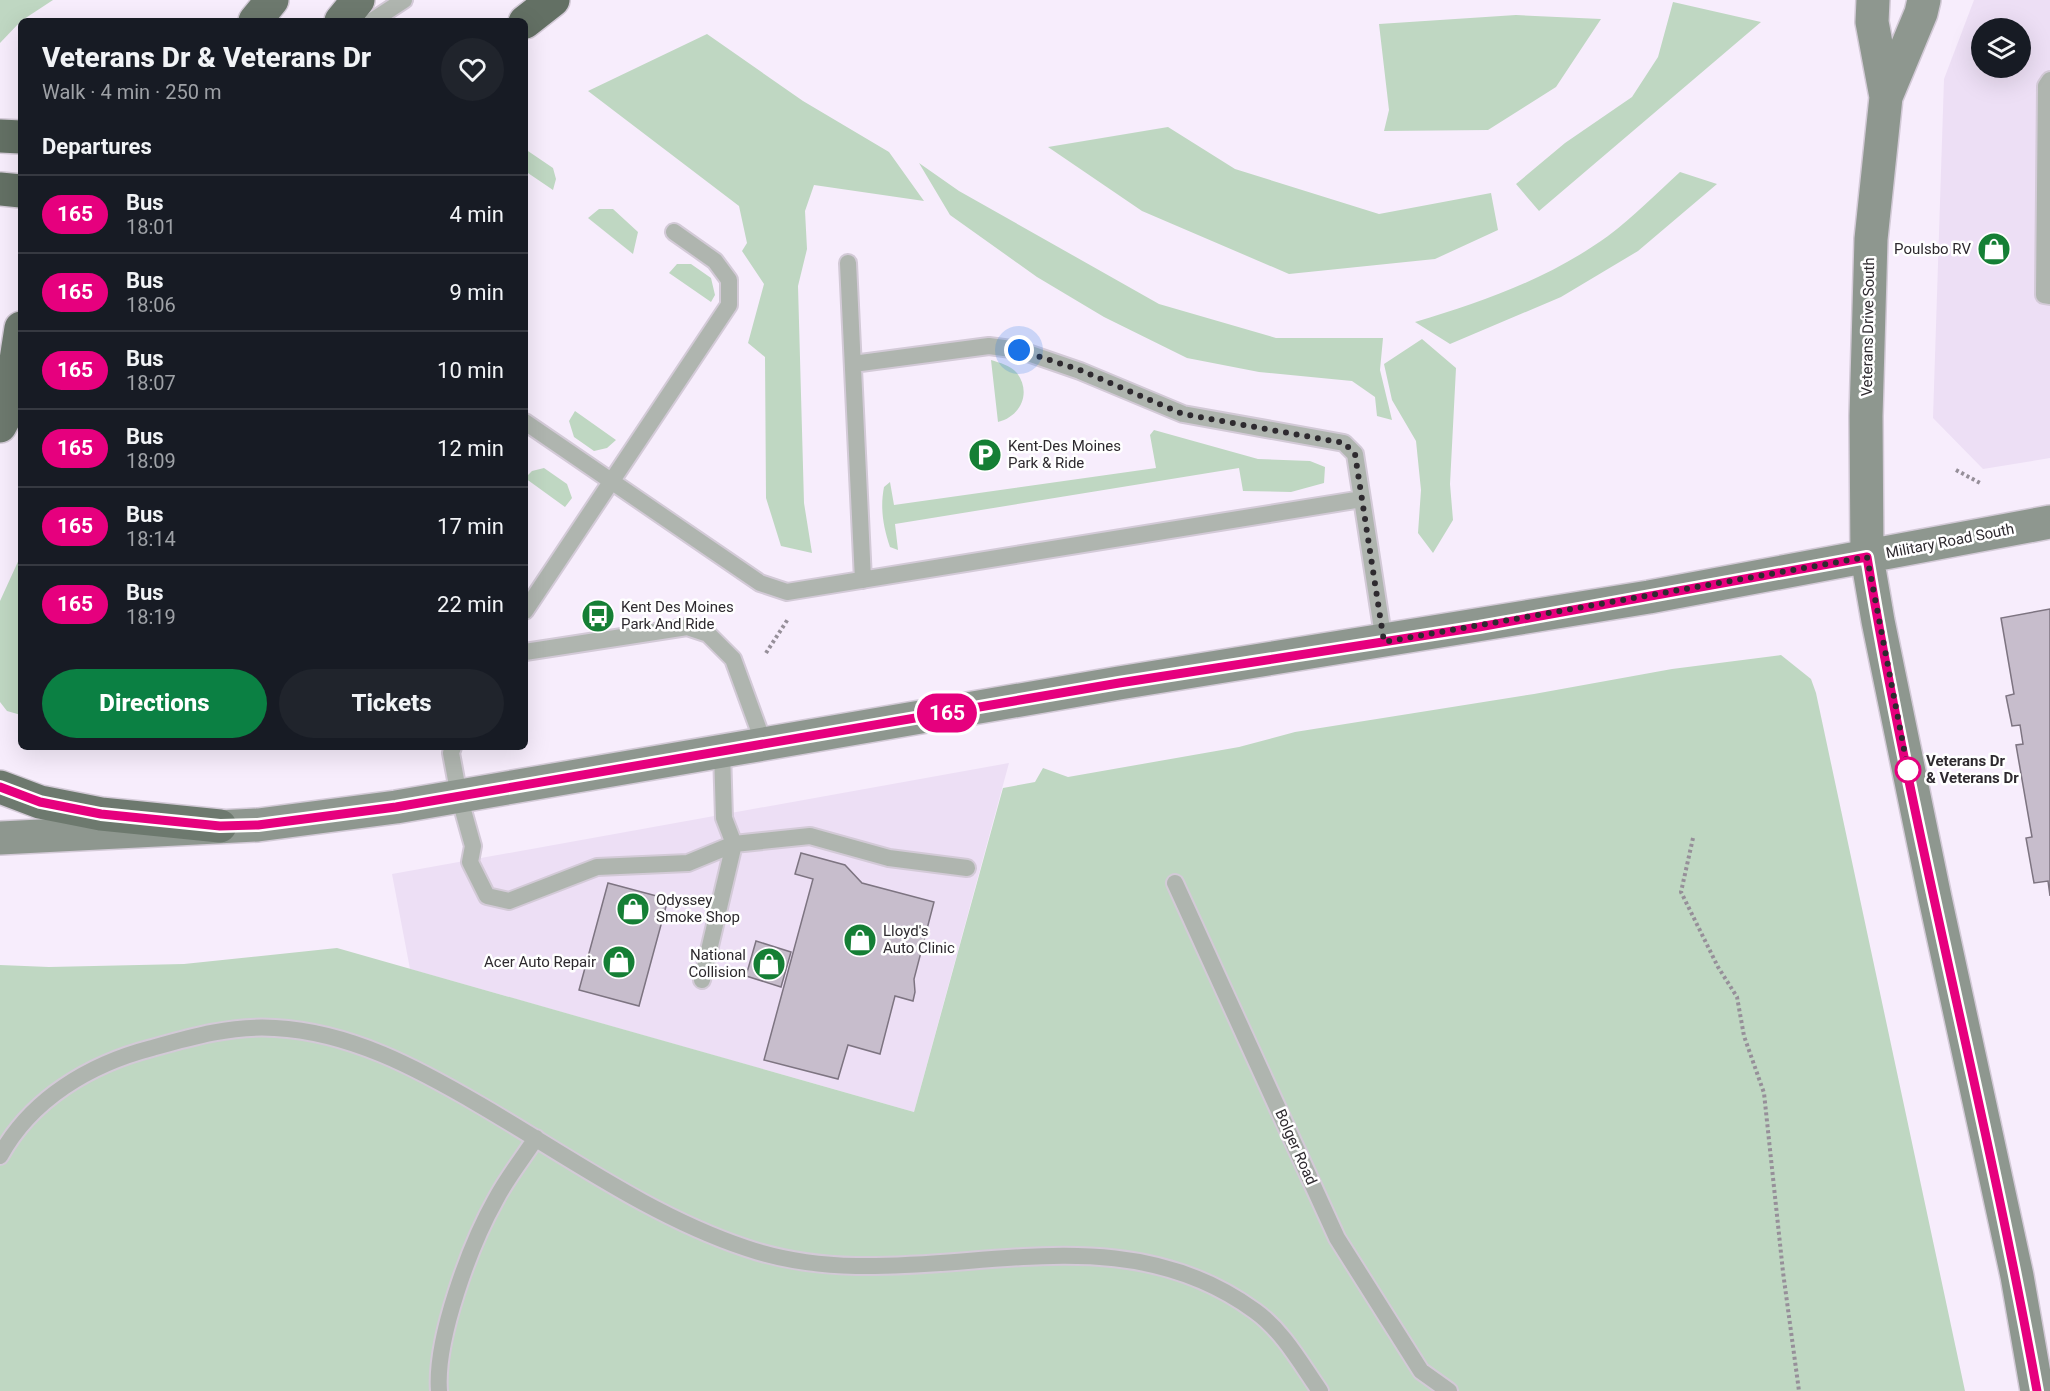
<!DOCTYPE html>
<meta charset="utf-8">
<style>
:root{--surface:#171b24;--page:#20242c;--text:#f1f3f6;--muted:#9ea1a6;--line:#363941;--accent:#0b8043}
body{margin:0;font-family:Roboto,sans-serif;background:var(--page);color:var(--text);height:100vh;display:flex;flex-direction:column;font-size:22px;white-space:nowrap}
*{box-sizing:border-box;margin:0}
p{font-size:20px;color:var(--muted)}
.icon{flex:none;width:33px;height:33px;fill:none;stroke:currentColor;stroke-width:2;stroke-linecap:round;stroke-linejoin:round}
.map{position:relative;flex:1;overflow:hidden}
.side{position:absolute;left:18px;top:18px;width:510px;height:732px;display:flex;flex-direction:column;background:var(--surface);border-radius:9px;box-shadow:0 6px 24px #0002}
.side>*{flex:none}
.badge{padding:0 12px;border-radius:20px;font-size:21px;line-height:39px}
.tools{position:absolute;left:1971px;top:18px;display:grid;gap:12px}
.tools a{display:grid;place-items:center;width:60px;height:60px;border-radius:50%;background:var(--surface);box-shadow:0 6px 24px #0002;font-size:30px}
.you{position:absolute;width:30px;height:30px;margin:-15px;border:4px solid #fff;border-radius:50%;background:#1a73e8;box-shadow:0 0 0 9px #1a73e833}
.map>.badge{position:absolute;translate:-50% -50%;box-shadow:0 0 0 3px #fff}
h2{padding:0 24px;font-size:22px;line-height:54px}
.round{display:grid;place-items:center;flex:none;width:63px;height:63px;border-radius:32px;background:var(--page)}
.summary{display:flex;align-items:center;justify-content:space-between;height:102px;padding:0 24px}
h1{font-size:28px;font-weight:800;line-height:45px}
.button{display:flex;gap:12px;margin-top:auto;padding:12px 24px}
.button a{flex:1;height:69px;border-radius:36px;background:var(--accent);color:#fff;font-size:24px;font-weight:800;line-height:69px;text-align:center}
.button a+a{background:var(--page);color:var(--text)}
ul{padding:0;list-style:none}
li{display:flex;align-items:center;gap:18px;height:78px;padding:0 24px;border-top:2px solid var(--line)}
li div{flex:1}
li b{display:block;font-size:22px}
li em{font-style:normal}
li .badge{min-width:66px;font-weight:700;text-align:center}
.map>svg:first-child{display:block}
.built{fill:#eddff5;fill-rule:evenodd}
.green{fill:#bfd7c2}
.building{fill:#c7bdcc;stroke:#7d7481;stroke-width:1.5}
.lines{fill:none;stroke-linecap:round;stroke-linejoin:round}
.service-casing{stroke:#d3cad7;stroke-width:20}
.secondary-casing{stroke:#d3cad7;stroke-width:36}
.trunk-casing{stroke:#d3cad7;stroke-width:36}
.motorway-casing{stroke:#d3cad7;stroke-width:36}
.path{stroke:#968f99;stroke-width:4;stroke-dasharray:3 3;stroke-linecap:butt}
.service{stroke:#afb5af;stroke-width:16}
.secondary{stroke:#8e978f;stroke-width:33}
.trunk{stroke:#6d796e;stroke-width:33}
.motorway{stroke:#637064;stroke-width:33}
.line-casing{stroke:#fff;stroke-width:14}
.line{stroke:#e6007e;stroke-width:9}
.walk{stroke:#2e2a2f;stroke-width:6;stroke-dasharray:0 10.8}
.stop-dot{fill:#fff;stroke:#e6007e;stroke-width:3}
.labels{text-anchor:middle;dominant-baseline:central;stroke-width:5;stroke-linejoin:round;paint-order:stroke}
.poi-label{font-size:15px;fill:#2e2a2f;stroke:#fff;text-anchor:start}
.street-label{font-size:15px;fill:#2e2a2f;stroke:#fff}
.stop-label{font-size:15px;font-weight:bold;fill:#2e2a2f;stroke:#fff;text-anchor:start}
</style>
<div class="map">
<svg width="2050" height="1391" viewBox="0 0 2050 1391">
<rect width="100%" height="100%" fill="#f7edfc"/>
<path class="built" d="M1974 0H2050V458L1983 469 1933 418 1944 79ZM1982 28H2020V68H1982Z
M1009 763 914 1112 410 969 392 874Z"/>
<path class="green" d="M0 0H53L21 21 0 43Z
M1673 2 1761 22 1539 211 1516 184 1565 143 1632 97 1658 57Z
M1516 15 1601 19 1556 87 1488 130 1384 131 1389 110 1379 24Z
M707 34 803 101 889 152 924 201 814 185 805 211 807 249 798 286 804 503 812 553 781 546 766 498 765 357 748 343 764 284 742 251 747 243 739 206 588 91Z
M1168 127 1235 169 1379 214 1491 193 1498 230 1435 259 1289 274 1142 211 1048 147Z
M525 149 553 168 556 179 553 190 525 171Z
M919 163 959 191 1159 304 1276 338H1383L1380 370 1392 420 1377 416 1375 397 1352 381 1259 372 1187 358 1104 317 1037 277 950 215Z
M1680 172 1717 184 1638 251 1561 297 1450 344 1415 322C1483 302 1550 278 1608 236 1633 217 1657 193 1680 172Z
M599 209H613L638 232 633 254 588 218Z
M677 264H691L711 278 715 295 711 302 669 273Z
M1422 339 1456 368 1450 484 1453 520 1433 553 1418 533 1421 490 1416 441 1392 400 1384 364Z
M991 360C1000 363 1010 365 1017 373 1032 393 1020 417 998 422Z
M575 411 616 440 607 448 594 451 574 437 569 421Z
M1154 430 1258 459 1310 461 1325 467 1324 483 1291 492 1243 491 1239 468 895 524 898 550 890 547C883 526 880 508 884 487L890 482 894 505 1156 468 1150 435Z
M544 468 567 484 572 498 565 507 525 478 532 471Z
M21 555V715L7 711 0 702V601Z
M1781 655 1811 679 1816 693 1965 1391H0V965L49 967 184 964 337 948 914 1112 1003 788 1035 782 1043 768 1068 777 1239 747 1295 732 1534 694 1672 669Z"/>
<path class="building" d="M2050 609V896L2048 881 2034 883 2026 838 2032 837 2016 745 2023 744 2020 725 2012 726 2006 696 2014 694 2001 618Z
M801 853 845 865 862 883 934 902 914 979 915 992 913 1001 895 996 880 1054 848 1045 838 1079 764 1060 813 879 795 874Z
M608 883 668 899 639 1006 579 990Z
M756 941 791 952 781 987 746 976Z"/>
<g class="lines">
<defs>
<path id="service" d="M372 21 404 0
M2050 80 2046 86 2044 295 2050 296
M848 263 863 580
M853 364 989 346 1019 350 1080 371 1183 414 1344 443 1355 454 1362 499
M525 422 760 583 787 592 1362 499 1384 642
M525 611 729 305V280L715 261 674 232
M525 652 687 627 708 634 733 659 764 744
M453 747 451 753 459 796 473 846 470 862 487 896 509 901 597 867 688 863 734 844
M722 751 724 818 734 844 810 836 889 858 967 868
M1175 883 1337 1238 1421 1371 1449 1391
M702 980 734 844
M0 1156C31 1099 90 1064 152 1048 191 1037 233 1025 275 1028 350 1032 417 1068 480 1105 566 1155 650 1216 746 1248 915 1306 1098 1196 1255 1311 1283 1331 1301 1364 1320 1391
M439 1391C435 1339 470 1245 496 1199 507 1178 523 1158 536 1138"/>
<path id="secondary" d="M1873 0 1872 22 1886 97
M1924 0 1921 13 1886 97 1871 239 1866 416 1867 557 1878 621 1935 898 2017 1276 2037 1391
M0 838 258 825 396 807 1119 683 1649 597 2050 522"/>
<path id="trunk" d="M255 21 272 0
M341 21 358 0
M0 426 8 411 21 328
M0 787 40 802 101 814 220 826"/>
<path id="motorway" d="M525 22 553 0
M0 136 21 137
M0 189 21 191"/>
</defs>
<use href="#service" class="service-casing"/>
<use href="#secondary" class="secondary-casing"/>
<use href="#trunk" class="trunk-casing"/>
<use href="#motorway" class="motorway-casing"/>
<path class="path" d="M1956 470 1980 483
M766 653 788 619
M1693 838 1681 892 1718 967 1737 997 1744 1036 1764 1093 1783 1272 1799 1391"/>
<use href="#service" class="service"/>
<use href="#secondary" class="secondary"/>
<use href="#trunk" class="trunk"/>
<use href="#motorway" class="motorway"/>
</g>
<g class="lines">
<defs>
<path id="line" d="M0 787 40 802 101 814 220 826 258 825 396 807 1119 683 1479 627 1867 557C1913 837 1987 1112 2037 1391"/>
</defs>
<use href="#line" class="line-casing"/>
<use href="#line" class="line"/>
<path class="walk" d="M1019 350 1080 370 1183 414 1344 443 1355 454 1384 642 1867 557 1908 770"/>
</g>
<defs>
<symbol id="shop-disc" viewBox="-11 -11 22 22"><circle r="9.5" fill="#157f35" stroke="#fff"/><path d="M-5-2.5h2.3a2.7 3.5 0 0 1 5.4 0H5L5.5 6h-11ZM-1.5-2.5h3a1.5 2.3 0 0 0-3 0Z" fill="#fff"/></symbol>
<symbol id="parking-disc" viewBox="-11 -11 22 22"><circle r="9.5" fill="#157f35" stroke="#fff"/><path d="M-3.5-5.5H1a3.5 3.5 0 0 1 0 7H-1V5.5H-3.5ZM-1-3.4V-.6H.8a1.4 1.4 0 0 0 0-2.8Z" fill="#fff"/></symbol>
<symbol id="bus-disc" viewBox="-11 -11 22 22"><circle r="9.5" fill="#157f35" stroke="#fff"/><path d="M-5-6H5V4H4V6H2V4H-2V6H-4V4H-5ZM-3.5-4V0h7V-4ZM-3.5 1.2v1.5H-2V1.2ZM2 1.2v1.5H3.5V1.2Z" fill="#fff"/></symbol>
</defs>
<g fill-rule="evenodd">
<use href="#shop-disc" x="1975" y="230" width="38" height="38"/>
<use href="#parking-disc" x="966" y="436" width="38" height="38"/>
<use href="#bus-disc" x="579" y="597" width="38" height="38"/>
<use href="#shop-disc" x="614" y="890" width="38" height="38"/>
<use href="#shop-disc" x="841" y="921" width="38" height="38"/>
<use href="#shop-disc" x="600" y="943" width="38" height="38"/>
<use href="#shop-disc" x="750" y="945" width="38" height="38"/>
</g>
<circle class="stop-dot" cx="1908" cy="770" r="12"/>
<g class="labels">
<g class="poi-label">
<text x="1971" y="249" text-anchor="end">Poulsbo RV</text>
<text x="1008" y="446">Kent-Des Moines<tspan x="1008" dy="17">Park &amp; Ride</tspan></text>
<text x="621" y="607">Kent Des Moines<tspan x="621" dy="17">Park And Ride</tspan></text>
<text x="656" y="900">Odyssey<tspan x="656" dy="17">Smoke Shop</tspan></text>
<text x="883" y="931">Lloyd's<tspan x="883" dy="17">Auto Clinic</tspan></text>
<text x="746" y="955" text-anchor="end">National<tspan x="746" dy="17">Collision</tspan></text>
<text x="596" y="962" text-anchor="end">Acer Auto Repair</text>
</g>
<g class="street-label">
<text transform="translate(1868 327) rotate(-89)">Veterans Drive South</text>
<text transform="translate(1950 541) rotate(-11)">Military Road South</text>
<text transform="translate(1296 1147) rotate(66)">Bolger Road</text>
</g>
<g class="stop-label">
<text x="1926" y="761">Veterans Dr<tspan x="1926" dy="17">&amp; Veterans Dr</tspan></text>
</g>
</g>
</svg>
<div class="tools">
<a><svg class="icon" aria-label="layers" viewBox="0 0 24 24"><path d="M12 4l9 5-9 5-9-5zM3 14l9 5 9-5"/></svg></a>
</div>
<div class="you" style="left:1019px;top:350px"></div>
<b class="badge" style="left:947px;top:713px;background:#e6007e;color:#fff">165</b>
<section class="side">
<div class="summary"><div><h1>Veterans Dr &amp; Veterans Dr</h1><p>Walk · 4 min · 250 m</p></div><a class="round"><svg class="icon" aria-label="heart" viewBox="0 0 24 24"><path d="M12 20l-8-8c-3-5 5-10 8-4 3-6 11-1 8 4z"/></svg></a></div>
<h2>Departures</h2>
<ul>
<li><span class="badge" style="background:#e6007e;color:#fff">165</span><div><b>Bus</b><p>18:01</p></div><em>4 min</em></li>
<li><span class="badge" style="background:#e6007e;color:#fff">165</span><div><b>Bus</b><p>18:06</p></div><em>9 min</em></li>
<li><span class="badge" style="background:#e6007e;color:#fff">165</span><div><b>Bus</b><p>18:07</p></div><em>10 min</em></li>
<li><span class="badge" style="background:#e6007e;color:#fff">165</span><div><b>Bus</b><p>18:09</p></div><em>12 min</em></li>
<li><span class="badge" style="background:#e6007e;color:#fff">165</span><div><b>Bus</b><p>18:14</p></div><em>17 min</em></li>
<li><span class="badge" style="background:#e6007e;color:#fff">165</span><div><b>Bus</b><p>18:19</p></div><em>22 min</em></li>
</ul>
<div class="button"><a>Directions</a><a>Tickets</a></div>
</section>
</div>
